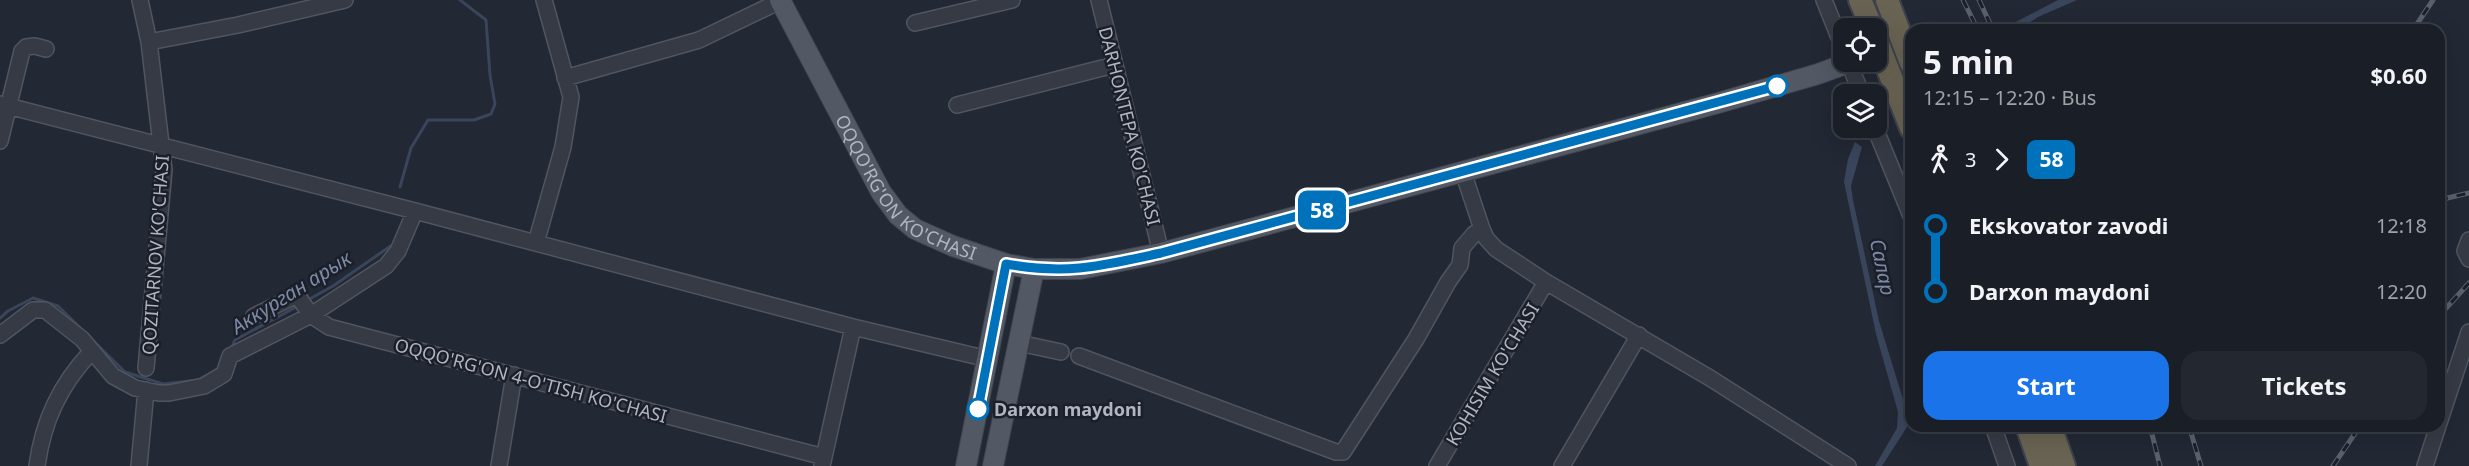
<!DOCTYPE html>
<meta charset="utf-8">
<style>
:root{--surface:#1a1e27;--page:#23272f;--text:#f1f3f6;--muted:#9fa2a7;--line:#383c44;--accent:#1a73e8}
body{margin:0;font-family:"Noto Sans",sans-serif;background:var(--page);color:var(--text);height:100vh;display:flex;flex-direction:column;font-size:22px;white-space:nowrap}
*{box-sizing:border-box;margin:0}
p{font-size:20px;color:var(--muted)}
.icon{flex:none;width:33px;height:33px;fill:none;stroke:currentColor;stroke-width:2;stroke-linecap:round;stroke-linejoin:round}
.map{position:relative;flex:1;overflow:hidden}
.side{position:absolute;left:1905px;top:24px;width:540px;height:408px;display:flex;flex-direction:column;background:var(--surface);border-radius:18px;box-shadow:0 6px 24px #0002,0 0 0 2px var(--line)}
.side>*{flex:none}
.badge{padding:0 12px;border-radius:9px;font-size:21px;line-height:39px}
.buttons{position:absolute;left:1833px;top:18px;display:grid;gap:12px}
.buttons a{display:grid;place-items:center;width:54px;height:54px;border-radius:12px;background:var(--surface);box-shadow:0 6px 24px #0002,0 0 0 2px var(--line);font-size:30px}
.map>.badge{position:absolute;translate:-50% -50%;box-shadow:0 0 0 3px #fff}
.legs{display:flex;align-items:center;gap:9px;height:66px;padding:0 18px;font-size:20px}
.legs p{margin-inline-start:auto}
.headline{display:flex;align-items:center;justify-content:space-between;height:102px;padding:0 18px}
h1{font-size:33px;font-weight:700;line-height:45px}
.button{display:flex;gap:12px;margin-top:auto;padding:12px 18px}
.button a{flex:1;height:69px;border-radius:18px;background:var(--accent);color:#fff;font-size:24px;font-weight:700;line-height:69px;text-align:center}
.button a+a{background:var(--page);color:var(--text)}
ul{padding:0 18px;list-style:none}
li{display:flex;align-items:center;gap:21px;height:66px;font-size:22px}
li i{display:grid;place-items:center;width:9px;height:100%;margin:0 8px;background:currentColor}
li i::after{content:'';width:15px;height:15px;margin:-8px;border:4px solid;border-radius:50%;background:var(--surface)}
li p{margin-inline-start:auto}
li:first-child i{background:linear-gradient(#0000 50%,currentColor 0)}
li:last-child i{background:linear-gradient(currentColor 50%,#0000 0)}
.map>svg:first-child{display:block}
.water{fill:#39455b}
.lines{fill:none;stroke-linecap:round;stroke-linejoin:round}
.stream{stroke:#39455b;stroke-width:3}
.minor-casing{stroke:#50555f;stroke-width:18}
.major-casing{stroke:#3f434e;stroke-width:22}
.highway-casing{stroke:#3d424c;stroke-width:26}
.minor{stroke:#353a44;stroke-width:15}
.major{stroke:#535964;stroke-width:20}
.highway{stroke:#696353;stroke-width:22}
.rail-casing{stroke:#5a606d;stroke-width:5}
.rail{stroke:#1b1f29;stroke-width:3;stroke-dasharray:9;stroke-linecap:butt}
.line-1-casing{stroke:#fff;stroke-width:14}
.line-1{stroke:#0072bc;stroke-width:9}
.stop-1-dot{fill:#fff;stroke:#0072bc;stroke-width:3}
.labels{text-anchor:middle;dominant-baseline:central;stroke-width:5;stroke-linejoin:round;paint-order:stroke}
.street-label{font-size:18px;fill:#b0b5c1;stroke:#1b1f29}
.stop-label{font-size:18px;font-weight:bold;fill:#b0b5c1;stroke:#1b1f29;text-anchor:start}
.water-label{font-size:20px;font-style:italic;fill:#7c8aa6;stroke:#1b1f29}
</style>
<div class="map">
<svg width="2469" height="466" viewBox="0 0 2469 466">
<rect width="100%" height="100%" fill="#222834"/>
<path class="water" d="M2058 0H2077L2038 17 2018 30H2000Z
M1855 142 1862 147 1851 186 1853 200 1879 321 1906 409 1907 427 1882 466H1875L1897 428 1898 412 1876 334 1844 182 1848 159Z"/>
<g class="lines">
<path class="stream" d="M400 187 411 148 428 120H474L491 114 495 104 490 75 486 20 460 0
M306 301 333 286 392 245
M0 318 8 311 33 298 58 306 125 372 163 384 198 380 221 367
M231 349 235 340 298 306"/>
<defs>
<path id="minor" d="M140 0 149 42 164 170 146 368
M1099 0 1161 253
M1824 0 1844 50
M915 23 1012 0
M149 42 238 25 345 0
M1848 62 1862 94
M565 78 699 40 780 1
M0 104 415 211 853 327 988 359
M957 105 1114 65
M1875 128 1911 216
M0 141 22 51 26 47 35 46 46 49
M1463 172 1482 229 1486 238 1496 249 1546 282 1710 378 1848 466
M2469 240 2465 251 2469 259
M536 243 563 147 571 97 544 0
M254 316 297 295 311 315 329 327 824 457
M0 335 33 310H45L82 339 113 376 135 388 159 393H169L204 386 224 374 230 356 311 315 386 266 398 251 415 211
M1019 343 1061 352
M1079 356 1336 452H1343L1416 339 1448 282 1460 265 1462 248 1474 234 1482 229
M2439 423 2469 332
M1993 426 2007 466
M37 466C43 421 60 385 91 352
M139 466 146 390
M499 466 514 375
M822 466 853 327
M1437 466 1546 282
M1562 466 1639 335
M2425 466 2438 426"/>
<g id="major">
<path id="s1" d="M780 0 881 192 898 215 915 229 953 246 1006 264 1034 269H1080L1161 253 1718 103 1818 74 1851 62"/>
<path d="M966 466 1006 264"/>
<path d="M993 466 1034 269"/>
</g>
<path id="highway" d="M1860 0 1872 28
M1887 0 1911 63
M1876 39 1911 128
M2027 426 2041 466
M2050 426 2064 466"/>
</defs>
<use href="#minor" class="minor-casing"/>
<use href="#major" class="major-casing"/>
<use href="#highway" class="highway-casing"/>
<use href="#minor" class="minor"/>
<use href="#major" class="major"/>
<use href="#highway" class="highway"/>
<defs>
<path id="rail" d="M1963 0 1978 30
M1979 0 1993 30
M2413 30 2433 0
M2439 200 2469 193
M2439 316 2469 283
M2150 426 2160 466
M2189 426 2201 466
M2333 466 2360 426"/>
</defs>
<use href="#rail" class="rail-casing"/>
<use href="#rail" class="rail"/>
</g>
<g class="lines">
<defs>
<path id="line-1" d="M978 409 1006 264C1068 275 1101 266 1161 253L1777 86"/>
</defs>
<use href="#line-1" class="line-1-casing"/>
<use href="#line-1" class="line-1"/>
</g>
<g class="stop-1-dot">
<circle cx="1777" cy="86" r="10"/>
<circle cx="978" cy="409" r="10"/>
</g>
<g class="labels">
<g class="street-label">
<text transform="translate(1130 126) rotate(76)">DARHONTEPA KO'CHASI</text>
<text stroke="none"><textPath href="#s1" startOffset="232">OQQO'RG'ON KO'CHASI</textPath></text>
<text transform="translate(155 255) rotate(-86)">QOZITARNOV KO'CHASI</text>
<text transform="translate(1492 374) rotate(-59)">KOHISIM KO'CHASI</text>
<text transform="translate(531 380) rotate(15)">OQQO'RG'ON 4-O'TISH KO'CHASI</text>
</g>
<g class="stop-label">
<text x="994" y="409">Darxon maydoni</text>
</g>
<g class="water-label">
<text transform="translate(1883 267) rotate(78)">Салар</text>
<text transform="translate(291 292) rotate(-32)">Аккурган арык</text>
</g>
</g>
</svg>
<div class="buttons">
<a><svg class="icon" aria-label="locate" viewBox="0 0 24 24"><circle cx="12" cy="12" r="6"/><path d="M12 2v4M12 18v4M2 12h4M18 12h4"/></svg></a>
<a><svg class="icon" aria-label="layers" viewBox="0 0 24 24"><path d="M12 4l9 5-9 5-9-5zM3 14l9 5 9-5"/></svg></a>
</div>
<b class="badge" style="left:1322px;top:210px;background:#0072bc;color:#fff">58</b>
<section class="side">
<div class="headline"><div><h1>5 min</h1><p>12:15 – 12:20 · Bus</p></div><b>$0.60</b></div>
<div class="legs"><svg class="icon" aria-label="walk" viewBox="0 0 24 24"><circle cx="13" cy="4" r="2"/><path d="M13 8l-2 6 4 7M11 14l-3 7M7 12l3-4h3l4 4"/></svg>3<svg class="icon" aria-label="forward" viewBox="0 0 24 24"><path d="M9 5l7 7-7 7"/></svg><b class="badge" style="background:#0072bc;color:#fff">58</b></div>
<ul>
<li><i style="color:#0072bc"></i><b>Ekskovator zavodi</b><p>12:18</p></li>
<li><i style="color:#0072bc"></i><b>Darxon maydoni</b><p>12:20</p></li>
</ul>
<div class="button"><a>Start</a><a>Tickets</a></div>
</section>
</div>
